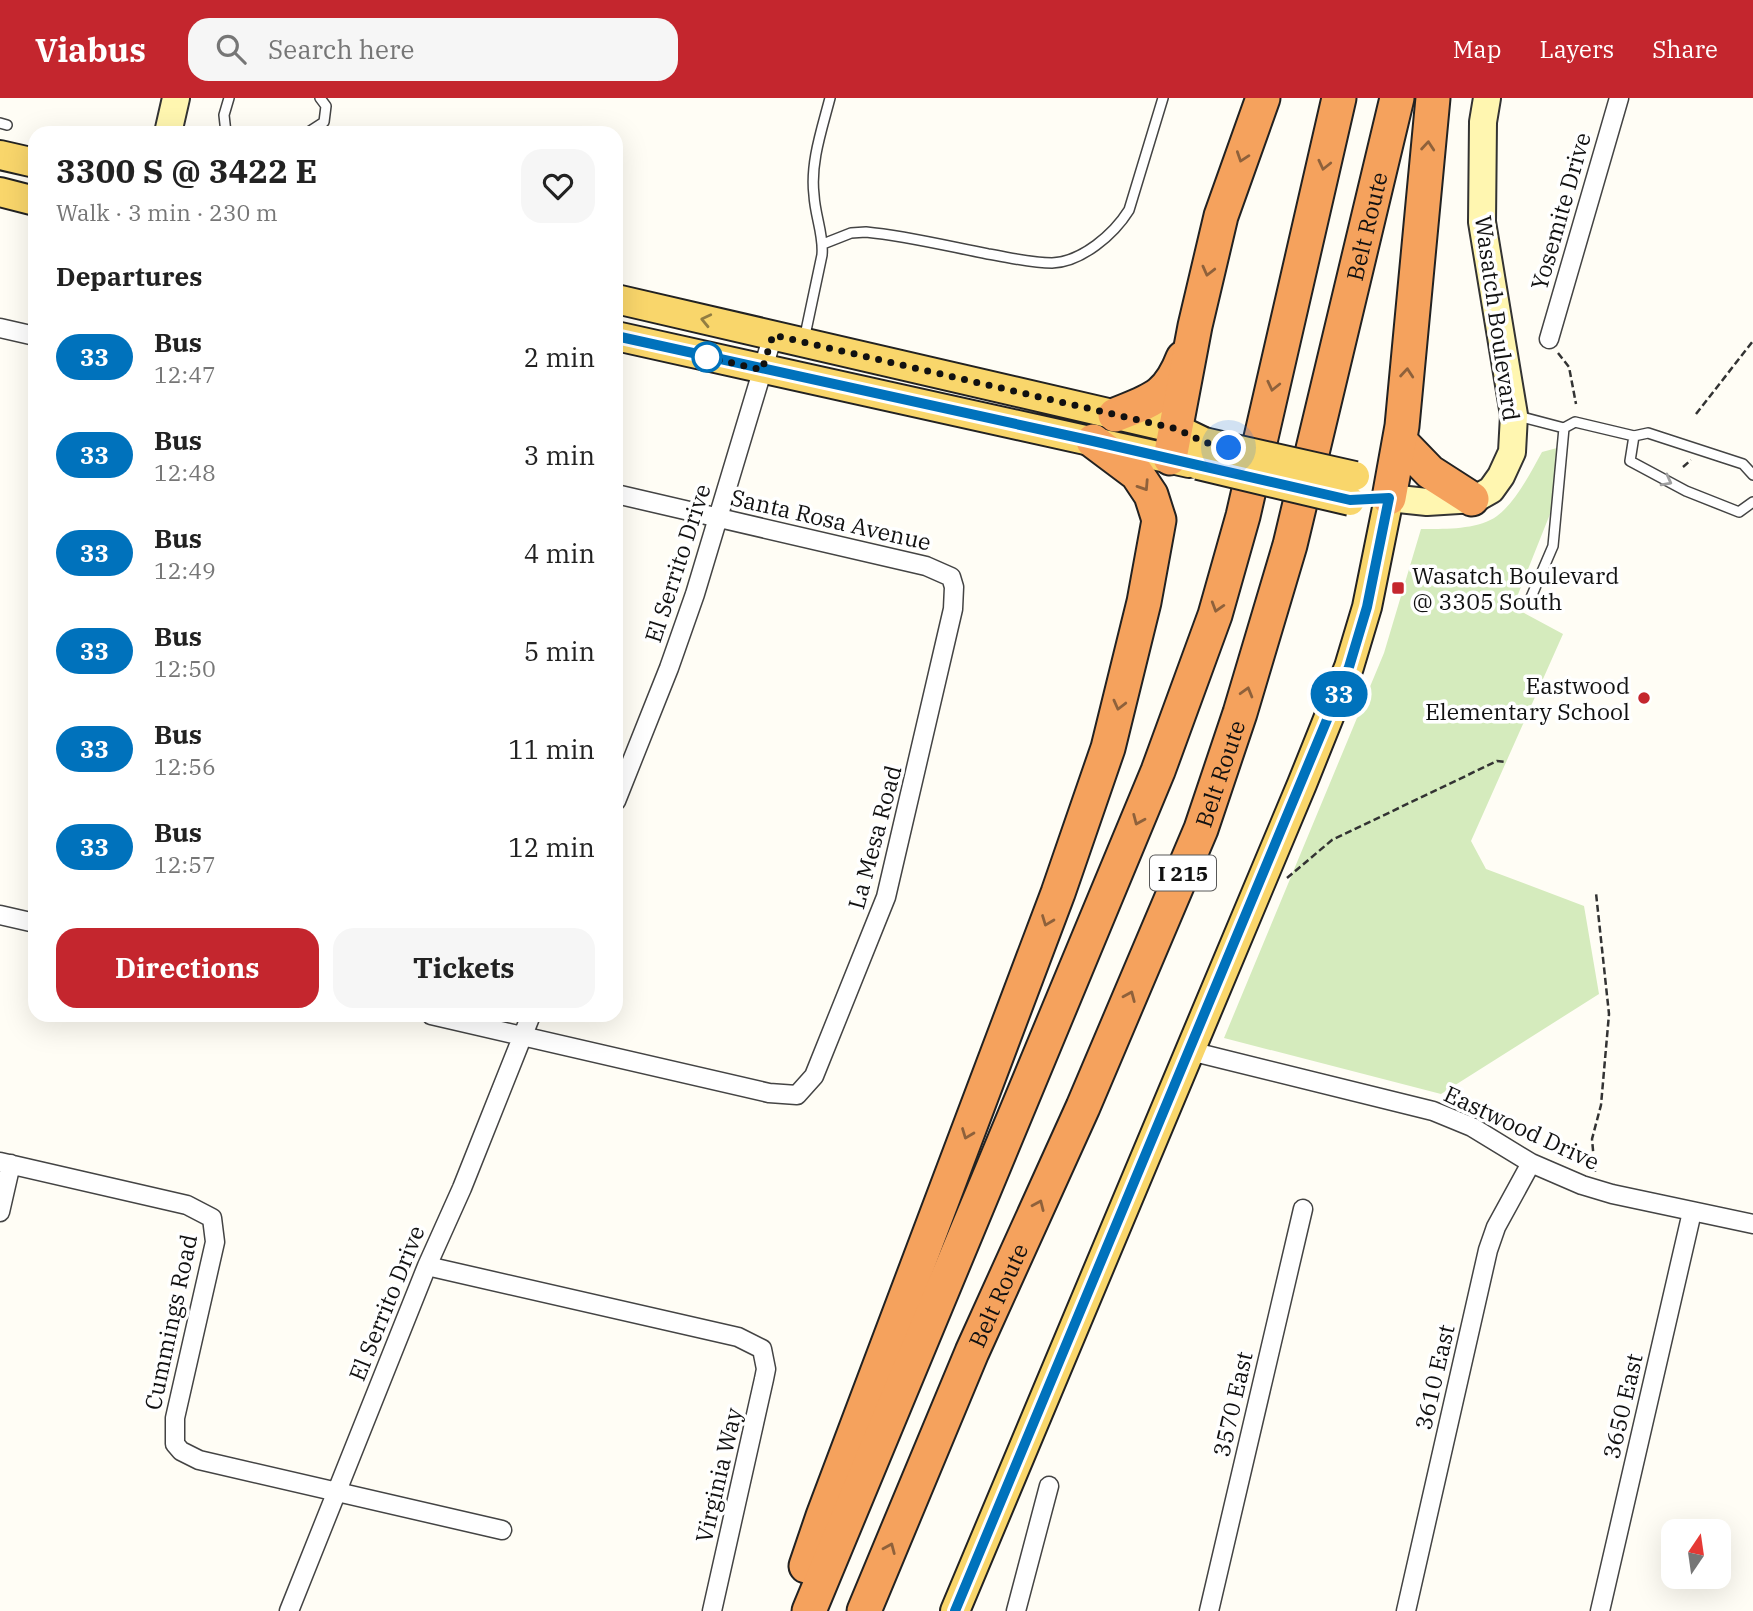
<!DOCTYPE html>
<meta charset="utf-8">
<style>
:root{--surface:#fff;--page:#f6f6f6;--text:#222;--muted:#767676;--accent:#c4262e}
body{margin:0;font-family:"IBM Plex Serif",serif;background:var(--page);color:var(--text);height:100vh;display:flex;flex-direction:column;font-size:26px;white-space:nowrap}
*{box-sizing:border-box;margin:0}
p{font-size:23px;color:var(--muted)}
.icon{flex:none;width:38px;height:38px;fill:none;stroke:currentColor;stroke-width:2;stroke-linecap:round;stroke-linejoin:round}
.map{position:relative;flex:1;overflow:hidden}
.panel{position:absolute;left:28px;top:28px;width:595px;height:896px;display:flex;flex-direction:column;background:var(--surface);border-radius:21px;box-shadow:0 7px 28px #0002}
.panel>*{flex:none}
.badge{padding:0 14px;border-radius:23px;font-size:24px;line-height:46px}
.needle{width:46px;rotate:13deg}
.controls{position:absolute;left:1661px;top:1421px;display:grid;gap:14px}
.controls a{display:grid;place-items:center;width:70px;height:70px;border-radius:14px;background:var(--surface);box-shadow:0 7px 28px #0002;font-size:35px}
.you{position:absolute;width:35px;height:35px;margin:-18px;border:5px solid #fff;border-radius:50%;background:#1a73e8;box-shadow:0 0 0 10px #1a73e833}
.map>.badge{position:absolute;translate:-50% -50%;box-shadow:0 0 0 4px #fff}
h2{padding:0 28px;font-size:26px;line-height:63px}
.round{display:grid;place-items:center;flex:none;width:74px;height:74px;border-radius:21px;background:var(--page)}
.summary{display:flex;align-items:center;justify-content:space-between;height:119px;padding:0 28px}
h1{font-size:33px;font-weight:700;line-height:52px}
.cta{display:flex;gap:14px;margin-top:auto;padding:14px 28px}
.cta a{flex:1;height:80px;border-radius:21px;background:var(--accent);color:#fff;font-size:28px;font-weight:700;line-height:80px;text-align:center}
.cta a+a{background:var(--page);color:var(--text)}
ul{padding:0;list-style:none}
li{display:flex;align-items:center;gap:21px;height:98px;padding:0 28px}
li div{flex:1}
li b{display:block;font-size:26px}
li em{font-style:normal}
li .badge{min-width:77px;font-weight:700;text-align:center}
header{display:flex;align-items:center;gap:42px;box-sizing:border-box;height:98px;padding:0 35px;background:var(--accent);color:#fff}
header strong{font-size:33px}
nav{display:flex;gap:38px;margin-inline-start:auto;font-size:24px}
.search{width:490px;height:63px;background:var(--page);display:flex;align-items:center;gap:18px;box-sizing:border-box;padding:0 24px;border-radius:21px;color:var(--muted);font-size:26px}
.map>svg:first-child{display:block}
.green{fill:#d5ebbd}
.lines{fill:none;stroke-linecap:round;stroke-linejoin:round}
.lane-casing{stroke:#444;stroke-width:12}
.street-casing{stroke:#444;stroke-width:21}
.secondary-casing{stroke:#333;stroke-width:30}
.primary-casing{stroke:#222;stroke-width:32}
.highway-casing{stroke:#222;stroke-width:37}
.path{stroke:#333;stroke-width:2.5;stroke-dasharray:7 3.5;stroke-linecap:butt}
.lane{stroke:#fff;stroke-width:9}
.street{stroke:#fff;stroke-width:18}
.secondary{stroke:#fff6b0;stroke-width:26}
.primary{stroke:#f9d66b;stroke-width:28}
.highway{stroke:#f5a25d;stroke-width:33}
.primary-bridge-casing{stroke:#222;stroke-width:32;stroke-linecap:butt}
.primary-bridge{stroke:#f9d66b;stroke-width:28}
.oneway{stroke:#8e613b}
.oneway2{stroke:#917d42}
.oneway3{stroke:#a0a0a0}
.line-casing{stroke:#fff;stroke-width:16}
.line{stroke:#0072bc;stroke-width:10}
.walk{stroke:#111;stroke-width:7;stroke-dasharray:0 12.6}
.stop-dot{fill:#fff;stroke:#0072bc;stroke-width:3.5}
.poi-dot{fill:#c4262e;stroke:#fff;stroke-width:2.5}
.labels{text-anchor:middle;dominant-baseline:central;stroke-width:7;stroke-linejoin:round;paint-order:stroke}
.shield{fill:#fff;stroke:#585858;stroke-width:2}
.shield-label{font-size:21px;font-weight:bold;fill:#111}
.street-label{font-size:23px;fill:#111;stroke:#fff}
.poi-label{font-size:23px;fill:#111;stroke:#fff;text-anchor:start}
</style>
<header>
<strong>Viabus</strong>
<div class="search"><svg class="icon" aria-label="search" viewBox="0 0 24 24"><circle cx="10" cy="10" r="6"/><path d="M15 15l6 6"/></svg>Search here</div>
<nav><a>Map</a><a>Layers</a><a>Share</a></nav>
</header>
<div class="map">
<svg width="1753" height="1513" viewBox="0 0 1753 1513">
<rect width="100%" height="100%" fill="#fffdf5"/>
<path class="green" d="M1557 350 1554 406 1513 509 1563 536 1471 743 1486 771 1584 808 1599 896 1441 996 1224 940 1384 555 1421 431C1443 431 1478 432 1497 418 1516 404 1531 374 1542 354Z"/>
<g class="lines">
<defs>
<path id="lane" d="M0 25 7 27
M226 35 224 17 229 0
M307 35 324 24 326 8 320 0
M823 146 851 135 866 134C907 138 947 148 988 156 1008 159 1030 165 1052 165 1082 164 1114 136 1129 112L1163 0
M804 242 822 157C824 137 815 118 814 97 810 65 822 31 830 0
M1518 318 1564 330 1575 324 1634 338 1648 335 1743 366 1753 377
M1634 338 1630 363 1686 393 1739 414 1753 404
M1529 504 1553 448 1564 330"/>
<path id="street" d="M0 230 35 238
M1549 241 1619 0
M616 703 669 570 695 496 773 237
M0 817 35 825
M431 917 769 995 797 997 814 978 886 799 953 511 954 489 951 479 926 468 616 396
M1190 953 1433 1013 1472 1029 1531 1065 1582 1087 1612 1096 1753 1126
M0 1064 187 1107 212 1120 215 1144 175 1320V1346L181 1353 199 1362 502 1432
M0 1114 11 1066
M427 1168 738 1239 762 1251 766 1271 764 1281 712 1513
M289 1513 427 1168 462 1090 531 917
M1016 1513 1049 1388
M1209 1513 1303 1111
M1406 1513 1488 1152 1496 1129 1531 1065
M1600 1513 1692 1114"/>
<path id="secondary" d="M168 35 176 0
M1389 400 1427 404 1475 401 1491 392 1501 378 1512 354 1514 317 1482 124 1483 24 1487 0"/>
<path id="primary" d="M0 57 35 65
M0 94 35 103
M616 201 1177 331 1204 344
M616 238 1189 365
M955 1513 1302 686 1349 569 1367 509 1389 400"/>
<g id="highway">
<path d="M1115 317C1152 302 1168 299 1183 260"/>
<path d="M1400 343 1430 374 1472 401"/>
<path d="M1170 360 1195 228 1221 118 1263 0"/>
<path d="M1389 400 1402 328 1433 0"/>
<path d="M806 1468 823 1418 1058 795 1108 650 1144 504 1159 422 1151 397 1137 376 1093 343"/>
<path d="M809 1513 1158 673 1215 517 1243 418 1339 0"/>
<path id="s1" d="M864 1513 972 1254 1083 1009 1201 731 1240 615 1290 447 1397 0"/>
</g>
</defs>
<use href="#lane" class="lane-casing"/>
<use href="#street" class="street-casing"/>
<use href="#secondary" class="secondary-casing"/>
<use href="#primary" class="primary-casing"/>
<use href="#highway" class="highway-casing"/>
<path class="path" d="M1558 255 1569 269 1576 306
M1696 316 1753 243
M1683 369 1691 362
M1287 780 1332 742 1497 663 1506 664
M1595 1074 1592 1041 1601 1007 1609 916 1596 795"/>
<use href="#lane" class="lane"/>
<use href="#street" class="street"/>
<use href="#secondary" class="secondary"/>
<use href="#primary" class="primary"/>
<use href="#highway" class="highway"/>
<defs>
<path id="primary-bridge" d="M1204 344 1355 378
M1198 367 1350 403"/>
</defs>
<use href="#primary-bridge" class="primary-bridge-casing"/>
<use href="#primary-bridge" class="primary-bridge"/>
</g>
<defs><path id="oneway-chevron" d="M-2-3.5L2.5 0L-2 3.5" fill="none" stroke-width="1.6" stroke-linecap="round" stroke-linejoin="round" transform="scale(1.75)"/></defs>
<g class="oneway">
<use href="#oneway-chevron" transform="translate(1428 48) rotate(-85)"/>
<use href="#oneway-chevron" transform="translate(1242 59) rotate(109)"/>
<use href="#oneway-chevron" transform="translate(1324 67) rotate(103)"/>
<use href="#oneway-chevron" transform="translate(1208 173) rotate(104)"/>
<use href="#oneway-chevron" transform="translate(1407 275) rotate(-85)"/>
<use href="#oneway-chevron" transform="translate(1273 288) rotate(103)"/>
<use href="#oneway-chevron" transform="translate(1144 388) rotate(57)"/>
<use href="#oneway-chevron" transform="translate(1217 509) rotate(107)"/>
<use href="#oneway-chevron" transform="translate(1247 594) rotate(-74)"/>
<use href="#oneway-chevron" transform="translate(1119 607) rotate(104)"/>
<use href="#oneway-chevron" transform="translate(1138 722) rotate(113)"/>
<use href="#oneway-chevron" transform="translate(1047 823) rotate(111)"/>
<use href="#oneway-chevron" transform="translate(1130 898) rotate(-67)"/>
<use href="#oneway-chevron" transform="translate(967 1036) rotate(111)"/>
<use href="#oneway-chevron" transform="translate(1039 1107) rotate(-66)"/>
<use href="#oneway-chevron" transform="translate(890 1450) rotate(-67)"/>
</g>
<use class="oneway2" href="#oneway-chevron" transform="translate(706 222) rotate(-167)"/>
<use class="oneway3" href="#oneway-chevron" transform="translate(1667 383) rotate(28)"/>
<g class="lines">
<defs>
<path id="line" d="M616 238 1093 343 1350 402 1389 400 1367 509 1349 569 955 1513"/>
</defs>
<use href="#line" class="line-casing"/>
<use href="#line" class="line"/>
<path class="walk" d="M707 259 762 272 773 237 1177 331 1204 344 1229 350"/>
</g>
<circle class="stop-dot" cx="707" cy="259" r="14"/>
<g class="poi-dot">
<rect x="1391" y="483" width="14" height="14" rx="3.5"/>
<circle cx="1644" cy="600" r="7"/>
</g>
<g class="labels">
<rect class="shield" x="1150" y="757.5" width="66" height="35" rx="5"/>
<g class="shield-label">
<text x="1183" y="775">I 215</text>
</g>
<g class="street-label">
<text transform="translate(1560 113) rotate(-74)">Yosemite Drive</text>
<text stroke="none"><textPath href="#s1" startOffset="1477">Belt Route</textPath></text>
<text transform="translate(1498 220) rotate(82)">Wasatch Boulevard</text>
<text transform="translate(831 421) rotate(13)">Santa Rosa Avenue</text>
<text transform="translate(677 465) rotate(-72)">El Serrito Drive</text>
<text stroke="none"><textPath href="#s1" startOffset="910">Belt Route</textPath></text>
<text transform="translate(874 739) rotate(-75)">La Mesa Road</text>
<text transform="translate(1522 1029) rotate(25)">Eastwood Drive</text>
<text stroke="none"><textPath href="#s1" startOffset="343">Belt Route</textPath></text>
<text transform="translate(386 1205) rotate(-68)">El Serrito Drive</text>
<text transform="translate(170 1224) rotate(-78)">Cummings Road</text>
<text transform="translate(1434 1279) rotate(-77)">3610 East</text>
<text transform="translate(1232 1306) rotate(-77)">3570 East</text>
<text transform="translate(1622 1308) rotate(-77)">3650 East</text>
<text transform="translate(718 1377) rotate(-77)">Virginia Way</text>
</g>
<g class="poi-label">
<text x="1412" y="477">Wasatch Boulevard<tspan x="1412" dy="26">@ 3305 South</tspan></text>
<text x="1630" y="587" text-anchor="end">Eastwood<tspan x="1630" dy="26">Elementary School</tspan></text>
</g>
</g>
</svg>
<div class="controls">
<a><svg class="needle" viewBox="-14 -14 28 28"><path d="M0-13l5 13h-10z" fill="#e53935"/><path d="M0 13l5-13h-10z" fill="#767676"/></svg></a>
</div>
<div class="you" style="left:1229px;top:350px"></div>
<b class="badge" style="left:1339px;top:596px;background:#0072bc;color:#fff">33</b>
<section class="panel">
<div class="summary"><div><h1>3300 S @ 3422 E</h1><p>Walk · 3 min · 230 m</p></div><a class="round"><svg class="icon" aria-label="heart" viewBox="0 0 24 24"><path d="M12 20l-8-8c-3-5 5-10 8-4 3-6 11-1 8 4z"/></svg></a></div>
<h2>Departures</h2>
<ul>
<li><span class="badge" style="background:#0072bc;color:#fff">33</span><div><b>Bus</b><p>12:47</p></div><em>2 min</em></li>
<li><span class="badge" style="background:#0072bc;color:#fff">33</span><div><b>Bus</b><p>12:48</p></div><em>3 min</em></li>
<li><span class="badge" style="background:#0072bc;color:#fff">33</span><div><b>Bus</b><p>12:49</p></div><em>4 min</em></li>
<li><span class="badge" style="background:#0072bc;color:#fff">33</span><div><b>Bus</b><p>12:50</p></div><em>5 min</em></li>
<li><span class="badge" style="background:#0072bc;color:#fff">33</span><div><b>Bus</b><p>12:56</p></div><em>11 min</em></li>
<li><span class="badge" style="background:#0072bc;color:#fff">33</span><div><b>Bus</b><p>12:57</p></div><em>12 min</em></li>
</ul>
<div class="cta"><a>Directions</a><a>Tickets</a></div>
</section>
</div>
